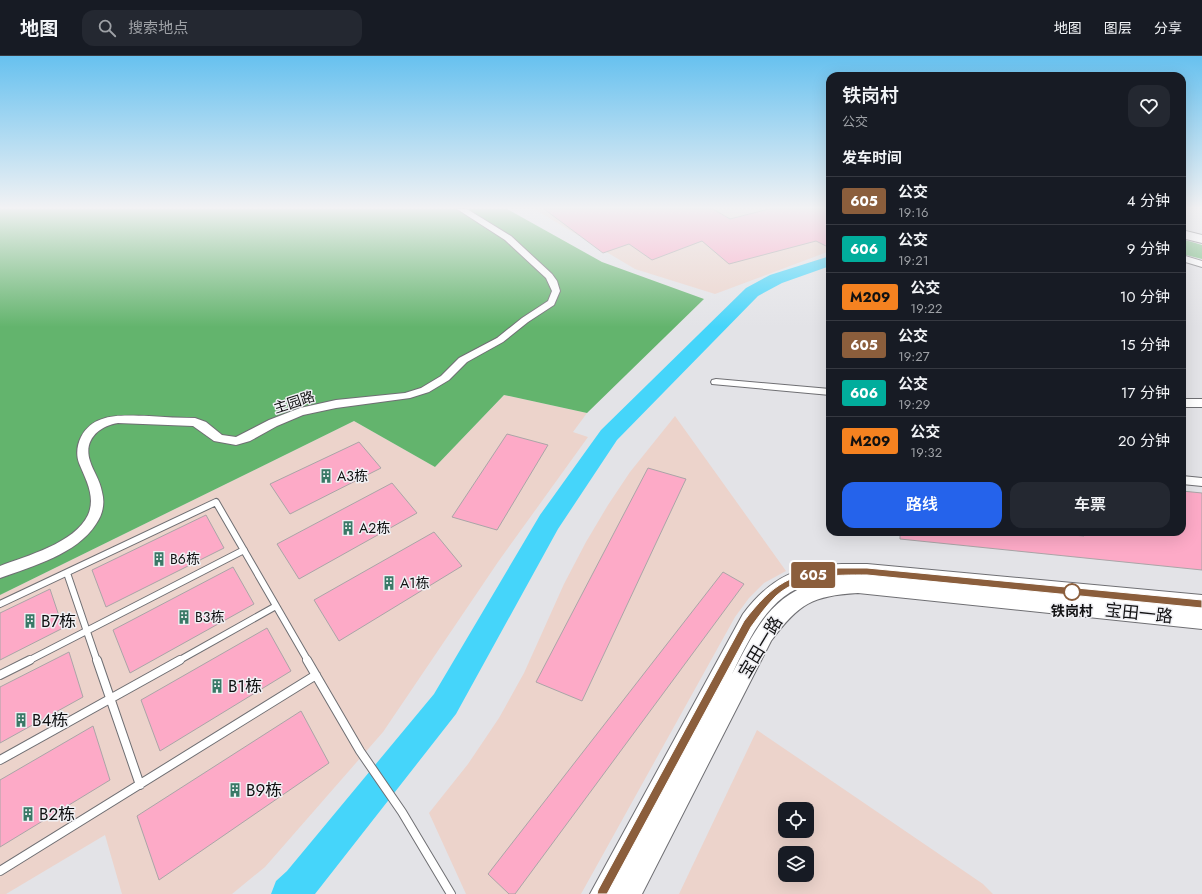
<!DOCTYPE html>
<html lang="zh">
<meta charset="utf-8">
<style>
:root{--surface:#171b24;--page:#242831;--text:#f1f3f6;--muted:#9ea1a6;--line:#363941;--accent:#2563eb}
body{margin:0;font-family:Jost,"Noto Sans SC",sans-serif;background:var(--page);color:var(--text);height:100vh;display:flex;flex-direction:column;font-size:15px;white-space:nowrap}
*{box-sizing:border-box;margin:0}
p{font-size:13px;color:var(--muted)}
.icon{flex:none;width:22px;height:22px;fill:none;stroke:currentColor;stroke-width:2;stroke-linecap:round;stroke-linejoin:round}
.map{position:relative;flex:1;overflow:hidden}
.sheet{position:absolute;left:826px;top:16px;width:360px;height:464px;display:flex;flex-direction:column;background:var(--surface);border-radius:12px;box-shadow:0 4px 16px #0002}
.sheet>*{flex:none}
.badge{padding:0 8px;border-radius:3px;font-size:14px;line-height:26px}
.fabs{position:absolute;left:778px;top:746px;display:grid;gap:8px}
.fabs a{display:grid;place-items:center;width:36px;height:36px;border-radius:8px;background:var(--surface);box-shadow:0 4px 16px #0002;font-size:20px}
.map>.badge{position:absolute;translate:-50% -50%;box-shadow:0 0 0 2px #fff}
h2{padding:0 16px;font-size:15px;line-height:36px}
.round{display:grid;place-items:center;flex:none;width:42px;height:42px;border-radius:12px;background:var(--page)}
.overview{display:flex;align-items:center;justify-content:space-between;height:68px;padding:0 16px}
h1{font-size:19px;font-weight:600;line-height:30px}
.action{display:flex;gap:8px;margin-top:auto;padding:8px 16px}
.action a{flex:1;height:46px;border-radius:12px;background:var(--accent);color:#fff;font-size:16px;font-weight:600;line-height:46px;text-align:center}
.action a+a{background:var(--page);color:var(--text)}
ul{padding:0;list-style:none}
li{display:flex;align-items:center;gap:12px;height:48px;padding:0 16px;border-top:1px solid var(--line)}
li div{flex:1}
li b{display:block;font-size:15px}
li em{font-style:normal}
li .badge{min-width:44px;font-weight:700;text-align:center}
header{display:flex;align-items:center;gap:24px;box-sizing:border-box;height:56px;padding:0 20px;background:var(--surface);border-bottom:1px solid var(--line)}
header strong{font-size:19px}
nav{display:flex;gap:22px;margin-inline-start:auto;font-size:14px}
.search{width:280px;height:36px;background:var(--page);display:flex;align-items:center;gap:10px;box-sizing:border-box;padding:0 14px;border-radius:12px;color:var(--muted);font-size:15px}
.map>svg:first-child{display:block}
.industrial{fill:#ecd3cb;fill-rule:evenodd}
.forest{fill:#63b46d}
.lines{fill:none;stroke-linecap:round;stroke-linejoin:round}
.river{fill:#45d5fa;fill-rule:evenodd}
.building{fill:#fdaac7;stroke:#aaa5a7}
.lane-far1-casing{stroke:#6f6f73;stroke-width:8}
.lane-casing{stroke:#6f6f73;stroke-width:10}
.street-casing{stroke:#6f6f73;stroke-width:2}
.secondary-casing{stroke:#6f6f73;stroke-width:2}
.highway-casing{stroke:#6f6f73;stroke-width:2}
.lane-far1{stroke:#fff;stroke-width:6}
.lane{stroke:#fff;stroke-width:8}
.street{fill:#fff;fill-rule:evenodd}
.secondary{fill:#fff;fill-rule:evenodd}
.highway{fill:#fff;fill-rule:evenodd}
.line{fill:#8b5e3c;stroke:#fff}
.stop-dot{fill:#fff;stroke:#8b5e3c;stroke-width:2}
.labels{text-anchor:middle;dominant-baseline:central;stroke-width:3;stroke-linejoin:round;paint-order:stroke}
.street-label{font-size:14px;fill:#111112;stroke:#f0f0f4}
.poi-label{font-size:14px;fill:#111112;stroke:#f0f0f4;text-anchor:start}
.stop-label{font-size:14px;font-weight:bold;fill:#111112;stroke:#f0f0f4}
.near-street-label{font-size:17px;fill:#111112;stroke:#f0f0f4}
.near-poi-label{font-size:17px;fill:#111112;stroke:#f0f0f4;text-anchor:start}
</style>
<header>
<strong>地图</strong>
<div class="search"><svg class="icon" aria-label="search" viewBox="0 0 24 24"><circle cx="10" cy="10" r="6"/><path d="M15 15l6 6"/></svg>搜索地点</div>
<nav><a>地图</a><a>图层</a><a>分享</a></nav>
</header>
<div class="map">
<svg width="1202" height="838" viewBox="0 0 1202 838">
<rect width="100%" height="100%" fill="#e3e3e7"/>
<path class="industrial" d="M534 153H830V195L715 238 635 213Z
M504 339 587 357 573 376 588 381 498 506 383 676 265 811 232 838H122L105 779 6 838H0V539L354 365 435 411Z
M675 360 786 515 764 527 749 542 735 561 581 838H466L429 757 468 708 499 662 524 617 564 528 586 486 608 449 630 416Z
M757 674 983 828 993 838H679ZM785 753H807V775H785ZM785 797H807V819H785Z"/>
<path class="forest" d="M0 153H507L602 206 704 243 587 357 504 339 435 411 354 365 0 539Z
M1182 183 1202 189V203L1182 198Z"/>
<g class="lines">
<path class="river" d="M830 200V210L782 227 758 240 617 384 558 473 456 658 315 838H271L276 825 287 815 434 638 540 459 601 374 746 232 770 219Z"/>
</g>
<path class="building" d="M544 153H713L730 163 769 153H830V192L816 185 729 208 702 185 652 204 629 188 603 197Z
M507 378 548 389 497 474 452 461Z
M359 386 381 412 290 458 270 428Z
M648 412 686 423 582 645 536 626Z
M392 427 417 457 299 523 277 488Z
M1182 435 1202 437V514L900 483V476H1039L1084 480V476H1182Z
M206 459 224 492 106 551 92 514Z
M434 476 462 510 339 585 314 544Z
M233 511 254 548 130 617 113 574Z
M723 516 744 528 515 838H509L488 818Z
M50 533 63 572 0 604V557Z
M267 572 291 615 160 695 141 644Z
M69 596 83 641 0 687V631Z
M301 655 329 707 159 824 137 760Z
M93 670 110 724 0 791V724Z"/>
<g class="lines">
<defs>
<path id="lane-far1" d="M67 517 97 605
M0 548 216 446 308 605
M28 605 244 494
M178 605 276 550"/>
<path id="lane" d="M97 604 140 729
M307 604 360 695 402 756 451 838
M0 619 30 604
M0 704 180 604
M0 815 316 619"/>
<path id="street" d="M457 153H467L511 180 552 218 557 225 560 235 554 249 528 266 503 286 467 306 449 324 429 336 410 342 336 352 303 359 277 370 250 385 236 389 214 385 193 370 118 367C99 370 83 384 90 405 93 415 100 424 102 436 105 447 103 458 96 468 77 498 33 510 0 522V510C26 500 75 487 88 459 96 441 86 424 79 407 76 399 77 389 81 381 95 355 125 360 149 360 165 361 180 362 195 362L206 366 222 379 236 381 269 364 300 352 336 344 405 337 421 332 441 320 459 302 497 282 522 262 548 245 552 235 546 222 505 184Z
M1182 199 1202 205V211L1182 205Z
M716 323 830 333V339L712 328 711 326 712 324Z
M1182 343H1202V351H1182Z
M1182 420 1202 422V430L1182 428Z"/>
<path id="secondary" d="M842 508H867L1202 539V573L858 537C812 540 799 547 771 585L642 838H590L743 558C771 521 797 510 842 508ZM813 527C767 543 753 579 732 618 750 582 769 537 813 527Z"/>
<path id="highway" d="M1182 174 1202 179V187L1182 182Z"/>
</defs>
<use href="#lane-far1" class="lane-far1-casing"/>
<use href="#lane" class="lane-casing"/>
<use href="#street" class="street-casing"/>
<use href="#secondary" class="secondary-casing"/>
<use href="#highway" class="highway-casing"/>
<use href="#lane-far1" class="lane-far1"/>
<use href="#lane" class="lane"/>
<use href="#street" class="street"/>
<use href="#secondary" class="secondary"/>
<use href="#highway" class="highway"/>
</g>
<linearGradient id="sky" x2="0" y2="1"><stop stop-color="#67c1ef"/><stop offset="0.56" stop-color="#f2f2f4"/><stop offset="1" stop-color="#f2f2f4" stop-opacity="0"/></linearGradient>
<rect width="1202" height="271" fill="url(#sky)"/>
<path class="line" d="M838 512H867L1202 544V552L867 519C837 519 800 518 776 540 766 550 759 560 751 571L607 838H597L598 834 744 565C773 527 791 517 838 512Z"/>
<defs>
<symbol id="building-bare" viewBox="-9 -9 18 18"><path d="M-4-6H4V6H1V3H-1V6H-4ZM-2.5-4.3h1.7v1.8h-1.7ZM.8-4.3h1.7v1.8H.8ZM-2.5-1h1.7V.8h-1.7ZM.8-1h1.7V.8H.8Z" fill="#397866" stroke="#f0f0f4" stroke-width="2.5" paint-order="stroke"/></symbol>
</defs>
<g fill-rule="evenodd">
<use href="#building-bare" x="316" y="410" width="20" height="20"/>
<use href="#building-bare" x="338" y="462" width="20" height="20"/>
<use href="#building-bare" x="149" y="493" width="20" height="20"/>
<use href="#building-bare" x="379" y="517" width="20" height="20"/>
<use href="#building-bare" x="174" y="551" width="20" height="20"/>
<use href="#building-bare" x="20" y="555" width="20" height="20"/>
<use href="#building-bare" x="207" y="620" width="20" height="20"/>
<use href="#building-bare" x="11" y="654" width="20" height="20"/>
<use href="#building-bare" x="225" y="724" width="20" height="20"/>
<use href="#building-bare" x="18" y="748" width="20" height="20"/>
</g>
<circle class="stop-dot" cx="1072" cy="536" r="8"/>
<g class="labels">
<g class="street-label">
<text transform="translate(294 346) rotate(-18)">主园路</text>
</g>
<g class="poi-label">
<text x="337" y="420">A3栋</text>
<text x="359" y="472">A2栋</text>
<text x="170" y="503">B6栋</text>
<text x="400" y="527">A1栋</text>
<text x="195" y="561">B3栋</text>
</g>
<g class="stop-label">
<text x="1072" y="555">铁岗村</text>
</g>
<g class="near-street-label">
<text transform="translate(1139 557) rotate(6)">宝田一路</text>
<text transform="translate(760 591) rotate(-59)">宝田一路</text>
</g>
<g class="near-poi-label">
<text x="41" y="565">B7栋</text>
<text x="228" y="630">B1栋</text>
<text x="32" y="664">B4栋</text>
<text x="246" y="734">B9栋</text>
<text x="39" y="758">B2栋</text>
</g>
</g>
</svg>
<div class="fabs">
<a><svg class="icon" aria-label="locate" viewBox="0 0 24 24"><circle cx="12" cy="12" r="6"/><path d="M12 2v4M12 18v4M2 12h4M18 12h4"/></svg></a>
<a><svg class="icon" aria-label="layers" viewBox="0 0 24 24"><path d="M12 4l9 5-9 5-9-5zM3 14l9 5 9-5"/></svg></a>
</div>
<b class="badge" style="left:813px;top:519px;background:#8b5e3c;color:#fff">605</b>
<section class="sheet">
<div class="overview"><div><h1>铁岗村</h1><p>公交</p></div><a class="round"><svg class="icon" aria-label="heart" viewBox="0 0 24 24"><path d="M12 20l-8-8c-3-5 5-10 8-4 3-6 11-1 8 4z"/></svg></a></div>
<h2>发车时间</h2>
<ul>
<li><span class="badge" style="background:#8b5e3c;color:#fff">605</span><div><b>公交</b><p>19:16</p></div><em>4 分钟</em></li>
<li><span class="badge" style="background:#01ad9c;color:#fff">606</span><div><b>公交</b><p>19:21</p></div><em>9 分钟</em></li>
<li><span class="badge" style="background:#f58220;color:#111">M209</span><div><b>公交</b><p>19:22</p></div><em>10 分钟</em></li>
<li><span class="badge" style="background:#8b5e3c;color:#fff">605</span><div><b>公交</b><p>19:27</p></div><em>15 分钟</em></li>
<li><span class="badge" style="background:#01ad9c;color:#fff">606</span><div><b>公交</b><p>19:29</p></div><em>17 分钟</em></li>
<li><span class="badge" style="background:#f58220;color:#111">M209</span><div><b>公交</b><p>19:32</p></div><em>20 分钟</em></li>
</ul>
<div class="action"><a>路线</a><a>车票</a></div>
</section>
</div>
